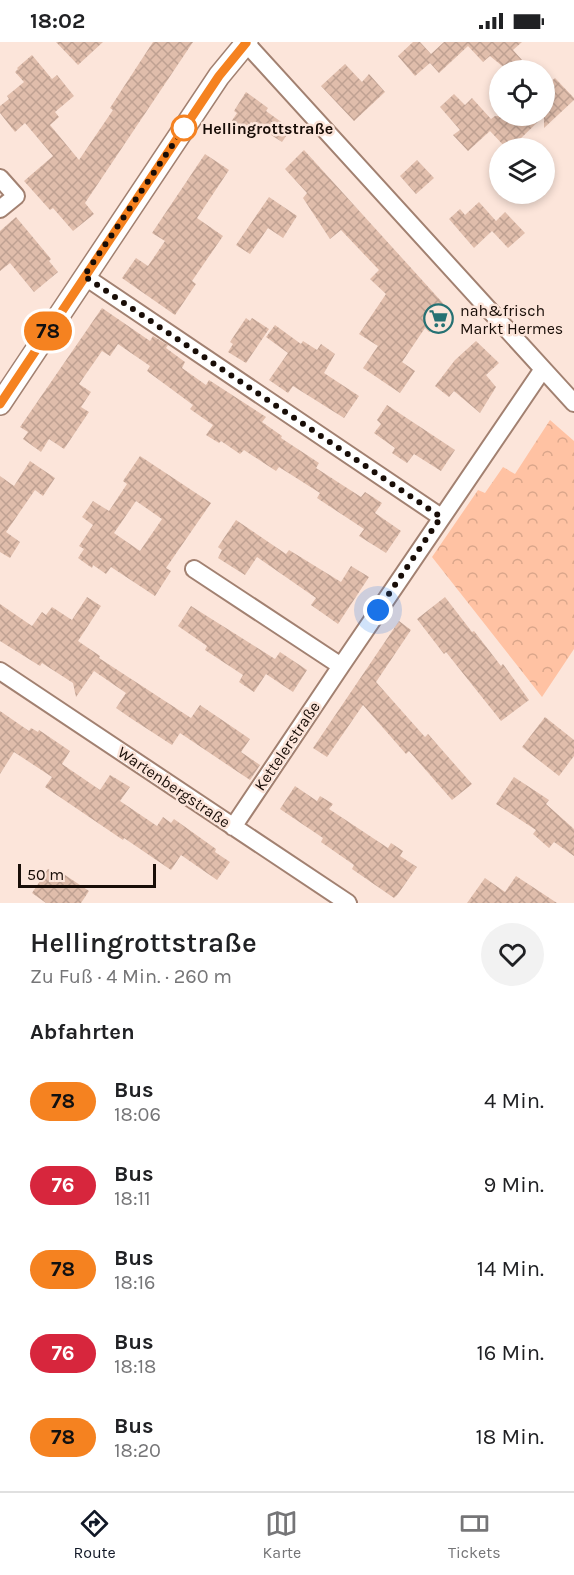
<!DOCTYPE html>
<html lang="de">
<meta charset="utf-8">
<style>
:root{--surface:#fff;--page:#f2f2f2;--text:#202124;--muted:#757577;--line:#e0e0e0;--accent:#111827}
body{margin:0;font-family:Karla,sans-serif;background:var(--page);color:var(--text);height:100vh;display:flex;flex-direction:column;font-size:22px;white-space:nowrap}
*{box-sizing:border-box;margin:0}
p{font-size:20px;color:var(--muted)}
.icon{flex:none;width:33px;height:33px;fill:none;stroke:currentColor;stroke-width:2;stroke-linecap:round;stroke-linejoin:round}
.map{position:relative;height:861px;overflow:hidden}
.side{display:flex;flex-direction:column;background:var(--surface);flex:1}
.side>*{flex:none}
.badge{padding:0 12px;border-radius:20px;font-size:21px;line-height:39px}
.controls{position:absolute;left:489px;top:18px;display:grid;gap:12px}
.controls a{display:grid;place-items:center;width:66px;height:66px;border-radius:50%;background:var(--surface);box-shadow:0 3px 9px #0003;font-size:30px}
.scale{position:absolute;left:18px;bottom:15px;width:138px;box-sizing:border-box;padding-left:6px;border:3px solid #180d07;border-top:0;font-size:16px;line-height:21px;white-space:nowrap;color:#180d07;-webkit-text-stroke:4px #fce5da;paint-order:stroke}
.you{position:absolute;width:30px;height:30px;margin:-15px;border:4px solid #fff;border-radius:50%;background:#1a73e8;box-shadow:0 0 0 9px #1a73e833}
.map>.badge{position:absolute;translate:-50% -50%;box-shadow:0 0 0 3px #fff}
h2{padding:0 30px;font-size:22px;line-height:54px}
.round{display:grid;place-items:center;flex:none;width:63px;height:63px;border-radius:32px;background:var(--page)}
.headline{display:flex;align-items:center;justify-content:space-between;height:102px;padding:0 30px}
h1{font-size:28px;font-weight:600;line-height:45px}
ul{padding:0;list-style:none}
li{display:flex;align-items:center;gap:18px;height:84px;padding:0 30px}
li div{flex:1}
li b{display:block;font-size:22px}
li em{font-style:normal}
li .badge{min-width:66px;font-weight:700;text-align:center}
.status{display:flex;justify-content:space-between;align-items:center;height:42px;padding:0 30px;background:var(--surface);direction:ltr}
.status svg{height:16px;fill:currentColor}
.dock{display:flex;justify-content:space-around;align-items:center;height:84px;border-top:2px solid var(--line);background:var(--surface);font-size:16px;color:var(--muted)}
.dock a{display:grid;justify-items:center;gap:3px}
.dock .current{color:var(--accent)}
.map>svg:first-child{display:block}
.forest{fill:url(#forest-crowns)}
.building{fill:url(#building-cross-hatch);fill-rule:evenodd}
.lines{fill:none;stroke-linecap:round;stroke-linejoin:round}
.minor-casing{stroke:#a28171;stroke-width:20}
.tertiary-casing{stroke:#a28171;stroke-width:24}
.minor{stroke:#fff;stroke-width:16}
.tertiary{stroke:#fff;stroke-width:21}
.line-casing{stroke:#fff;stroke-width:14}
.line{stroke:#f58220;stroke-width:9}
.walk{stroke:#180d07;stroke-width:6;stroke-dasharray:0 10.8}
.stop-dot{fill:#fff;stroke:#f58220;stroke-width:3}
.labels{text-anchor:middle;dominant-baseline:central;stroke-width:5;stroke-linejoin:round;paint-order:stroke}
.stop-label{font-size:16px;font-weight:bold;fill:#180d07;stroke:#fce5da;text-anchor:start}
.poi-label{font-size:16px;fill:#180d07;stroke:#fce5da;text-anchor:start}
.street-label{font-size:16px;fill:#180d07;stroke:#fce5da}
</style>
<div class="status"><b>18:02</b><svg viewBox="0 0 49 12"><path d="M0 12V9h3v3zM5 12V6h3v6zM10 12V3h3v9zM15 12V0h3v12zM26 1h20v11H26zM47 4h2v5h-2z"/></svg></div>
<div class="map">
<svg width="574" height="861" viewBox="0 0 574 861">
<defs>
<pattern id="forest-crowns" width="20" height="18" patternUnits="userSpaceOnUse" patternTransform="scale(1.5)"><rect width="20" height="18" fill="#ffc2a3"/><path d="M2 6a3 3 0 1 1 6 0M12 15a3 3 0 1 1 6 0" fill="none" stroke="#daa68b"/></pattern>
<pattern id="building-cross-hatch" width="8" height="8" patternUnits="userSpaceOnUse" patternTransform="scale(1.5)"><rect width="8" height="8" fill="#e0bdab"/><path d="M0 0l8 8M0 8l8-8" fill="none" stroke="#bfa192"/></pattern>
</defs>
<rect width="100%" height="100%" fill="#fce5da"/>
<path class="forest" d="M550 378 574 399V607L542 655 432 515 478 448 485 451 503 425 515 432Z"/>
<path class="building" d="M56 0H103L78 23Z
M153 0H193L85 161 94 172 73 189 53 166 50 168 24 139 53 114 25 81 15 90 0 71V64L9 57 7 54 24 40 15 30 18 27 17 26 32 13 52 37 57 33 74 54 55 70 59 75 50 83 79 118 113 68 110 66Z
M413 0H420L431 12 444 0H522L513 8 522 18 511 28H507L490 14 483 20 468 4 439 31 430 21 415 34 398 14Z
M345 22 362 40 369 32 385 50 354 79 321 44Z
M555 36 574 56V58L544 86V74L519 98 527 106H506L490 89 468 109 453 93 460 88 440 65 454 52 465 63 472 56 491 77 495 74H544V46Z
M246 50 268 66 266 69 291 87 282 100 251 80 245 89 231 80 237 71 234 69Z
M304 108 451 270 429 290 425 286 402 320 415 329 400 351 363 326 378 304 359 292 386 252 370 237 379 228 341 188 330 197 303 156 307 151 285 127Z
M205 112 229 128 197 176 223 194 192 239 196 242 175 273 122 236 136 216 148 224 165 199 152 191Z
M417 118 434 136 416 152 400 134Z
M269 155 297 174 283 196 268 186 250 212 236 203Z
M479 160 496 179 505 170 525 191 508 206 492 189 474 206 449 177 460 167 465 173Z
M16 175 51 217 49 219 58 230 34 250 10 221 0 229V189Z
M102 266 150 299 153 294 168 303 166 306 185 320 182 326 206 343 209 338 266 375 262 380 282 394 281 396 319 421 316 426 361 455 365 450 382 461 375 471 401 489 386 511 359 494 364 487 317 456 320 451 279 425 276 429 244 408 240 412 221 399 219 401 206 393 213 383 190 367 193 363 147 329 150 324 118 302 110 314 102 309 79 342 91 350 81 365 89 370 64 407 49 397 41 410 23 397 28 390 20 385Z
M246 276 250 279 252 276 269 287 246 321 228 310 233 302 230 300Z
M275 283 301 302 303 299 317 308 321 302 335 312 324 331 359 354 344 376 293 344 288 351 269 338 288 311 266 295Z
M476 299 499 321 486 333 496 345 480 371 454 349 449 355 435 344 455 318Z
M387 363 455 408 441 429 414 412 407 421 392 411 395 406 374 391 381 382 377 378Z
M140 414 211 461 166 526 171 529 155 554 111 525 106 532 93 523 92 526 78 516 84 507 79 504 93 483 82 475 93 459 109 469 127 442 123 439ZM136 459 162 477 140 509 114 491Z
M30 419 55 436 43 454 35 448 6 490 20 500 10 516 0 510V434L14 444Z
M236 478 286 512 289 508 341 540 351 524 369 535 338 582 311 563 316 556 257 515 245 533 218 516 222 508 218 505Z
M87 555 101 564 78 599 100 614 99 616 191 676 200 663 250 697 241 710 260 723 250 738 180 691 172 703 132 677 116 666 126 651 94 629 76 655 73 641 42 621 40 624 0 599V562L32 584 42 570 46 573 52 565 72 578Z
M445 555 472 590 474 589 501 624 503 622 529 658 501 679 446 610 444 612 417 577Z
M191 564 275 617 280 610 307 628 293 650 266 632 254 650 239 640 243 633 205 608 207 604 178 584Z
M399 579 411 588 376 640 425 695 428 692 472 742 452 758 409 709 406 712 363 663 327 715 313 706Z
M0 669 29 689 31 686 38 690 39 688 70 709 62 722 100 748 110 733 130 745 120 759 157 784 163 775 171 781 174 777 216 807 215 810 230 820 217 838 181 813 171 828 124 796 123 798 45 745 52 735 14 710 0 732Z
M545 675 574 698V714L559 734 522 705Z
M514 735 549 758 546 762 574 787V814L554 800 549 806 533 792 536 788 496 762Z
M295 744 317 759 320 754 333 762 329 767 388 806 391 801 403 809 400 814 417 825 398 852 394 856 352 827 354 823 321 800 323 796 280 767Z
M48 827 60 834 62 831 89 849 81 861H46L32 851Z
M516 834 557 861H467L485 836 505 850Z"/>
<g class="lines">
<defs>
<path id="minor" d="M245 0 574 361
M0 136 16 154 0 167
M84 234 441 475
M194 527 341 624
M0 629 348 861
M233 785 341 624 543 327"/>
<path id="tertiary" d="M0 362 219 34 247 0"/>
</defs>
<use href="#minor" class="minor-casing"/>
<use href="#tertiary" class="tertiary-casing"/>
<use href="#minor" class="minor"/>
<use href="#tertiary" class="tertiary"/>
</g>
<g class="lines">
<defs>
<path id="line" d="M0 362 219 34 246 1 245 0"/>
</defs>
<use href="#line" class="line-casing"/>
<use href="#line" class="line"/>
<path class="walk" d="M184 86 84 234 441 475 378 568"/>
</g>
<defs>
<symbol id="supermarket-ring" viewBox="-11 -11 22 22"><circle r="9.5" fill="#fce5da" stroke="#267173" stroke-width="1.5"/><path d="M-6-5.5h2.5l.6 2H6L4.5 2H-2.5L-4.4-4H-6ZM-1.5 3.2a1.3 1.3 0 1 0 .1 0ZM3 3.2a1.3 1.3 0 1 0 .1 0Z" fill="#267173"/></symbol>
</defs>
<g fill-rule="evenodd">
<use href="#supermarket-ring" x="422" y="260" width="33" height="33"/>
</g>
<circle class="stop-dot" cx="184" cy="86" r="12"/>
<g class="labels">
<g class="stop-label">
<text x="202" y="86">Hellingrottstraße</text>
</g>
<g class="poi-label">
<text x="460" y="268">nah&amp;frisch<tspan x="460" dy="18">Markt Hermes</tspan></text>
</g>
<g class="street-label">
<text transform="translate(287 704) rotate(-56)">Kettelerstraße</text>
<text transform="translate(174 745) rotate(34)">Wartenbergstraße</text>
</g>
</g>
</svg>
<div class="controls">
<a><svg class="icon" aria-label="locate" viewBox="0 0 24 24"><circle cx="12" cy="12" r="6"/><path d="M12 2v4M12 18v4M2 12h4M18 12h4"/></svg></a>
<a><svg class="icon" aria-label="layers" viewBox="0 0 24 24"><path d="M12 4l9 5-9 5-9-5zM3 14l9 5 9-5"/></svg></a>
</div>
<div class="scale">50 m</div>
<div class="you" style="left:378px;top:568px"></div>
<b class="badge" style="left:48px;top:289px;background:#f58220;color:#111">78</b>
</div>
<section class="side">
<div class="headline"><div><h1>Hellingrottstraße</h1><p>Zu Fuß · 4 Min. · 260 m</p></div><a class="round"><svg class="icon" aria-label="heart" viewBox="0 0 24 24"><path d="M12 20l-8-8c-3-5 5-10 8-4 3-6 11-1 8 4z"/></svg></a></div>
<h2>Abfahrten</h2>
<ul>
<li><span class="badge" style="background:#f58220;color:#111">78</span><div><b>Bus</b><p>18:06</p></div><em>4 Min.</em></li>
<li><span class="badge" style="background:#d7263d;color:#fff">76</span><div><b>Bus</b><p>18:11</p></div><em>9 Min.</em></li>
<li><span class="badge" style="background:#f58220;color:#111">78</span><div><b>Bus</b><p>18:16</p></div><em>14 Min.</em></li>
<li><span class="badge" style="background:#d7263d;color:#fff">76</span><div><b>Bus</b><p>18:18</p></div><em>16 Min.</em></li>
<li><span class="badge" style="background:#f58220;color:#111">78</span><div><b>Bus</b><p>18:20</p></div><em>18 Min.</em></li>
</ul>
</section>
<nav class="dock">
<a class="current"><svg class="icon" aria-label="directions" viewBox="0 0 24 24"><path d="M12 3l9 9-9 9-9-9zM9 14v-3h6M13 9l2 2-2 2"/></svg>Route</a>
<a><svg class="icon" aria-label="map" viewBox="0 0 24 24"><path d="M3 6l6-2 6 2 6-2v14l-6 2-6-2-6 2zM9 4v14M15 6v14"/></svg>Karte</a>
<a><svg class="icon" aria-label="tickets" viewBox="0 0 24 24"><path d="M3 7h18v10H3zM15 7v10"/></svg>Tickets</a>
</nav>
